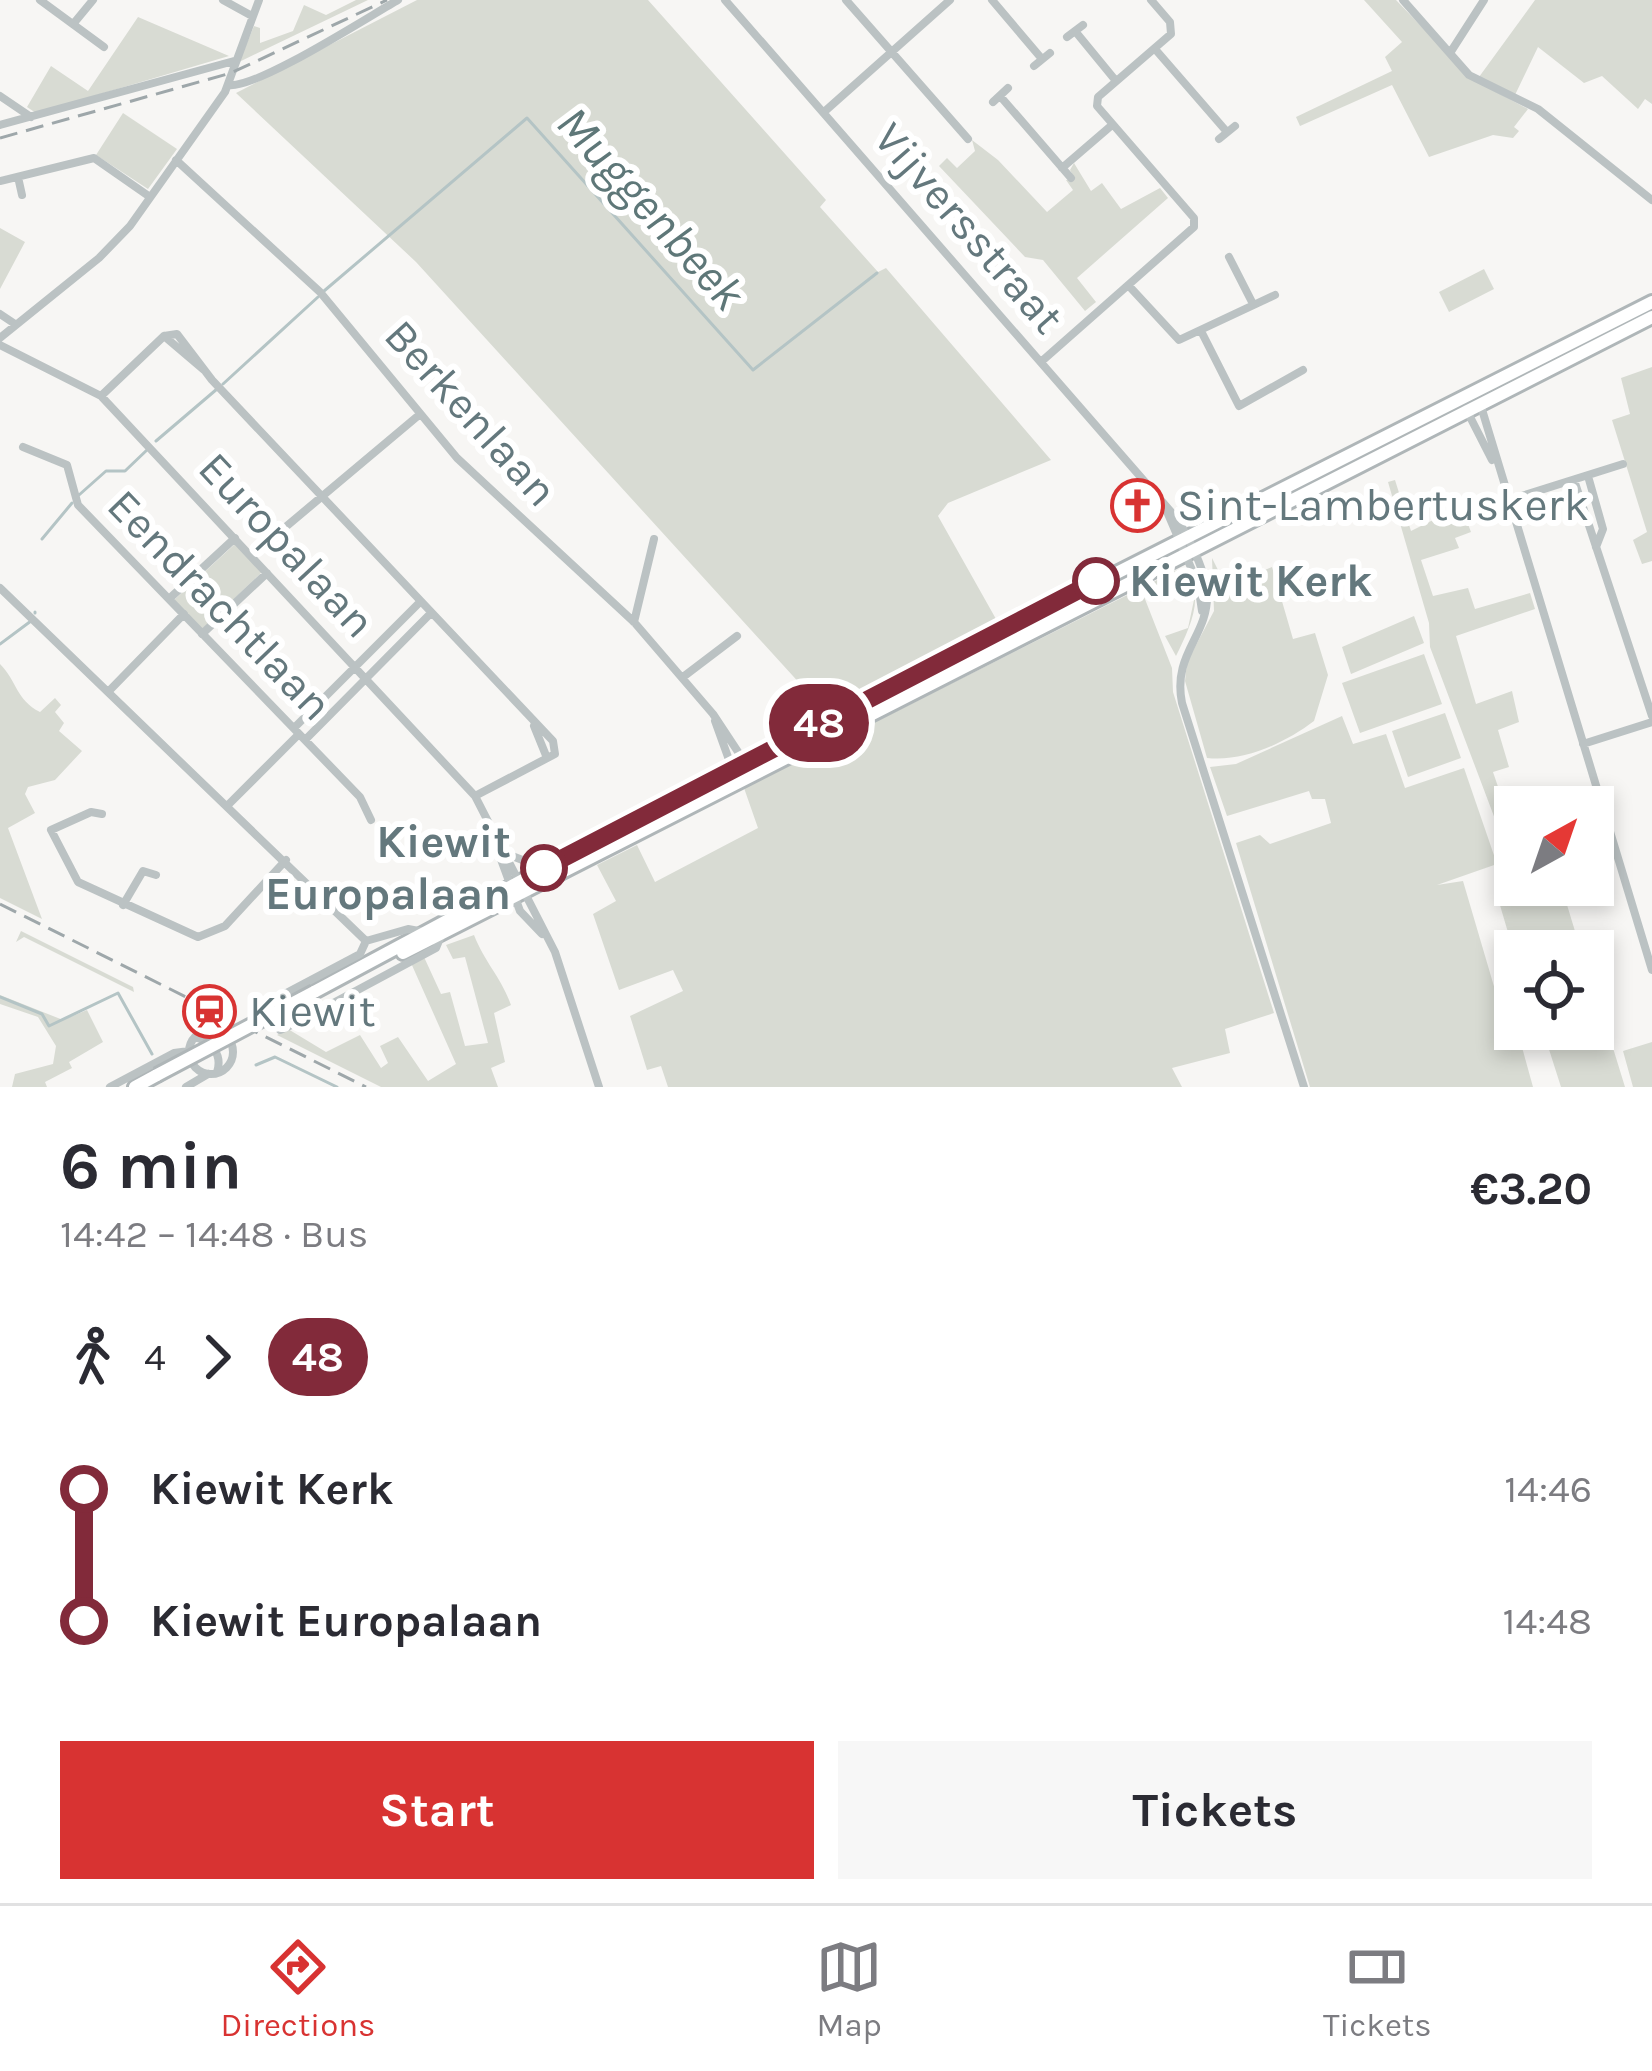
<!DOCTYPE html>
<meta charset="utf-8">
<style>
:root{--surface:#fff;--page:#f7f7f7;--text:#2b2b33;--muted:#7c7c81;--line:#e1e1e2;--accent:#d83332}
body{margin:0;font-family:Karla,sans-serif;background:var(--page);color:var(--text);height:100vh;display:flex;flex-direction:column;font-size:45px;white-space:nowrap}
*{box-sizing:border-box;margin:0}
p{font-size:39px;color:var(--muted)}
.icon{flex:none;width:66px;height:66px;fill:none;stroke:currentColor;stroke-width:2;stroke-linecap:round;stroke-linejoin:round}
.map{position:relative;height:1087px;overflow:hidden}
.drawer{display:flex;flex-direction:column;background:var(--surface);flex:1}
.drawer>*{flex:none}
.badge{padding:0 24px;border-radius:39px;font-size:42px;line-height:78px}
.needle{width:78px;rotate:40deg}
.controls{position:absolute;left:1494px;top:786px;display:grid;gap:24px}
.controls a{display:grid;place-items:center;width:120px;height:120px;border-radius:0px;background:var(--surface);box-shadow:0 6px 18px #0003;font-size:60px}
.map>.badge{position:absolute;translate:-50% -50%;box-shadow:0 0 0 6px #fff}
.legs{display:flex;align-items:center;gap:18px;height:132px;padding:0 60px;font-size:39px}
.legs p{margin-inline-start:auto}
.headline{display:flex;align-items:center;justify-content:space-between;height:204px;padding:0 60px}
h1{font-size:66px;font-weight:700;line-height:90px}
.primary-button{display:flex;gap:24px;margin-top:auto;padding:24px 60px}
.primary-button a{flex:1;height:138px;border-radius:0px;background:var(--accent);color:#fff;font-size:48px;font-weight:700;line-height:138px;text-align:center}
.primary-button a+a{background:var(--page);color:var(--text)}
ul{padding:0 60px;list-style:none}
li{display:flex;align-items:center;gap:42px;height:132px;font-size:45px}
li i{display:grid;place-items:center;width:18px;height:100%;margin:0 15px;background:currentColor}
li i::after{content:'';width:30px;height:30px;margin:-15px;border:9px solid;border-radius:50%;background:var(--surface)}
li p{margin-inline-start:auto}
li:first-child i{background:linear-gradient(#0000 50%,currentColor 0)}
li:last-child i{background:linear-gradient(currentColor 50%,#0000 0)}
.menu{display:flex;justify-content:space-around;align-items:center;height:168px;border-top:3px solid var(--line);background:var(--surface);font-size:33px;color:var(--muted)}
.menu a{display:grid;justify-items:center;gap:6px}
.menu .current{color:var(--accent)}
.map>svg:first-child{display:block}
.green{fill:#d8dbd3}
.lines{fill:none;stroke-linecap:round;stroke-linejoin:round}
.stream{stroke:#b4c4c5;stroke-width:3}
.primary-casing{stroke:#afb6b8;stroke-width:18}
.minor{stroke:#bbc2c3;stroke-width:8}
.primary{stroke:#fff;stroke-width:12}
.rail{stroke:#9ea7aa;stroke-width:3;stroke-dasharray:18 9;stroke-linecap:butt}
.primary-bridge-casing{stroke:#afb6b8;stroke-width:18;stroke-linecap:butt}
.primary-bridge{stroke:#fff;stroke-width:12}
.line-1-casing{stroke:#fff;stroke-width:27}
.line-1{stroke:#822a3a;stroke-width:18}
.stop-1-dot{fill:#fff;stroke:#822a3a;stroke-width:6}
.labels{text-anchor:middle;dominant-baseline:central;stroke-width:12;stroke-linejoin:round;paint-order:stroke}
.street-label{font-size:45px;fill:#64787d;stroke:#fff}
.poi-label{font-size:45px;fill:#64787d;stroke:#fff;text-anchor:start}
.stop-label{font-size:45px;font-weight:bold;fill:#64787d;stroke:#fff;text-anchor:start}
.water-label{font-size:48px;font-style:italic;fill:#5e7778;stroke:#fff}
</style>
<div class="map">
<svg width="1652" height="1087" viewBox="0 0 1652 1087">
<rect width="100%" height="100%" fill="#f7f6f4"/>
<path class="green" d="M356 0H368L239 62 254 26 260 28V43L293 31 304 5 326 15Z
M417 0H648L826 200 820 207 878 272 886 268 1051 460 948 503 938 516 996 619 823 709 416 262 236 93Z
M1364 0H1396L1472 79 1528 109 1514 127 1519 131 1513 138 1493 135 1429 157 1392 85 1300 126 1296 117 1392 71 1385 57 1402 42Z
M1535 0H1652V104L1645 99 1638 109 1602 76 1584 83 1538 47 1515 95 1479 77Z
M138 17 229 56 36 113 27 107 51 66 88 91Z
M123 113 177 149 148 189 96 155Z
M972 140 998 160 1047 212 1073 190 1066 180 1075 179 1070 170 1074 163 1091 191 1102 183 1121 209 1160 188 1168 198 1077 278 1096 302 1085 311 1043 260 1025 257 939 166 947 158 957 168 975 151Z
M0 228 25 242 0 289Z
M1484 269 1494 289 1449 312 1439 292Z
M1652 367V561L1642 564 1633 540 1647 532 1612 420 1630 414 1621 378Z
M1395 480 1411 531 1461 506 1471 532 1455 538 1459 548 1421 560 1433 596 1468 588 1475 609 1530 593 1535 609 1456 636 1476 704 1512 691 1519 722 1498 730 1509 767 1493 772 1515 837V872L1430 647 1429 623 1388 482Z
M236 543 262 572 202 629 174 600Z
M1212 558 1226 586 1272 567 1293 639 1315 633 1328 675 1314 721C1285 743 1244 762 1207 758L1185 681 1187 662 1214 611Z
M1179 569C1210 589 1189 629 1176 656L1165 636 1188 628 1194 600 1187 577 1175 574 1143 594 1172 668 1173 692 1274 1013 1225 1029 1230 1053 1172 1068 1182 1087H668L661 1066 647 1070 630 1016 683 991 673 970 619 990 593 914 616 901 597 865 637 845 655 882 758 828 744 788Z
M1414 616 1424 643 1351 674 1342 647Z
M1424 654 1442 704 1360 733 1342 683Z
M0 664C17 681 16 700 40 712L55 698 61 705 55 712 64 723 59 731 82 751 55 780 28 787 25 794 35 813 8 828 42 919 0 898Z
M1445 713 1461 758 1408 777 1392 731Z
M1342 716 1353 744 1386 734 1405 788 1464 768 1497 864 1437 885 1463 881 1503 1017 1517 1029 1533 1087H1310L1236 843 1260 835 1270 844 1331 823 1325 799H1312L1309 791 1227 816 1210 767 1236 764Z
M1515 878V885H1561L1581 951H1515V956L1494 885Z
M21 931 133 987 134 992 24 937 16 942Z
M474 935C485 963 501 977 511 1005L494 1013 505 1062 491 1068 498 1087H381L277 1035 288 1029 326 1052 360 1035 381 1068 388 1063 380 1046 398 1037 428 1081 456 1064 411 963 424 957 441 994 450 992 465 1046 488 1043 465 957 453 959 446 945Z
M0 995 63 1020 87 1010 103 1042 69 1062 72 1068 45 1082 47 1087H12L15 1074 53 1064 56 1046 38 1017 0 1004Z
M1605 1022 1625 1087H1561L1546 1040Z
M1652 1042V1087H1633L1623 1051Z"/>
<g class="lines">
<path class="stream" d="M324 291 527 118 753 370 877 273
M223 384 318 297
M156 441 217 389
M79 495 106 471H125L148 449
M42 539 72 503
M35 613V612
M0 644 31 621
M0 997 42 1014 49 1026 118 993 152 1054
M256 1065 275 1057 337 1087"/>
<defs>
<path id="primary" d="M403 953 1652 317
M314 992 747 760 1652 302
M135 1087 157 1075"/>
</defs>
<use href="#primary" class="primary-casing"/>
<path class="minor" d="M40 0 104 47
M223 0 252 16
M725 0 1179 521C1190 543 1205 568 1207 593 1209 636 1172 653 1182 703L1304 1087
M846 0 968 139
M992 0 1042 59
M1403 0 1469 75 1538 109 1652 200
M74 23 93 0
M1075 31 1116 81
M1067 37 1083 25
M1155 49 1227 132
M1450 53 1484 0
M1034 66 1050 53
M228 85C255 90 368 17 398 0
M0 96 31 117
M1000 96 1071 178
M993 102 1008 88
M824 112 950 0
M0 125 234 61
M1219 139 1235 126
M176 160 320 292 457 458 634 622 713 714 752 773
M1062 168 1112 125
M18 177 22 195
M0 181 94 158 150 197
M1229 257 1253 304
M1129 286 1179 340 1275 295
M0 314 15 324
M1201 331 1239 406 1303 370
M164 336 204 370
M0 338 99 258 130 226 225 92 259 0
M0 345 101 396 475 796 555 952 599 1087
M1042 361 1194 227V218L1097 106 1098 97 1171 34 1170 22 1151 0
M101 396 164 336 177 334 212 380 553 741 555 754 475 796
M1480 403 1652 970
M1466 409 1492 460
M23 447 67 465 78 505 360 797 371 820
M1588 476 1603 529 1596 547
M1574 480 1652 716
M1506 501 1623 464
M1165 507 1198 584 1202 611
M251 556 419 415
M0 588 366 941
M170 598 235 538
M634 622 654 539
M202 634 267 573
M683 677 737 636
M108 692 184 614
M715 721 732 768 742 778
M534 726 547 758
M294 728 419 603
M305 740 430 614
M1583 744 1652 722
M228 805 299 734
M102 814 91 812 51 830 78 882 198 937 225 926 286 860
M495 843 520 911 542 934
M507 854 543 868
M123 905 143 871 156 875
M424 932 408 929 366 941 360 954 275 999 264 1009 280 1030 296 1023 436 948 441 936
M189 1052a22 22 0 1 1 44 0a22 22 0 1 1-44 0Z
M195 1037C211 1042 223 1054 217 1072
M110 1087 174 1053 189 1051
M186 1087 208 1074"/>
<use href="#primary" class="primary"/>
<path class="rail" d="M0 138 231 73 387 0
M0 904 366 1087"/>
<defs>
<path id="primary-bridge" d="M157 1075 314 992"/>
</defs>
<use href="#primary-bridge" class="primary-bridge-casing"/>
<use href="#primary-bridge" class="primary-bridge"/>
</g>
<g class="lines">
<defs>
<path id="line-1" d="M544 868 1096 581"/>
</defs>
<use href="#line-1" class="line-1-casing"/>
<use href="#line-1" class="line-1"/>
</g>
<defs>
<symbol id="church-ring" viewBox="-11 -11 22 22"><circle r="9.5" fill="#fff" stroke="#d83332" stroke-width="1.5"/><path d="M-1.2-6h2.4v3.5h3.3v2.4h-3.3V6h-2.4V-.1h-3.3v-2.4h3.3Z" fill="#d83332"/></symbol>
<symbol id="station-ring" viewBox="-11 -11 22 22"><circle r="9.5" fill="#fff" stroke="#d83332" stroke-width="1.5"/><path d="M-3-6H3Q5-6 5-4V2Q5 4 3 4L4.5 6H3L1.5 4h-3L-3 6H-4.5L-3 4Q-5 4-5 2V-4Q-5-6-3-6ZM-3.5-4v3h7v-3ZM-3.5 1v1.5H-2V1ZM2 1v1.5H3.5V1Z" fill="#d83332"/></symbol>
</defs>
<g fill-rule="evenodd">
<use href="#church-ring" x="1108" y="476" width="59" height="59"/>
<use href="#station-ring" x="180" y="982" width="59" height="59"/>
</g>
<g class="stop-1-dot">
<circle cx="1096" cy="581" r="21"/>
<circle cx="544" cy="868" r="21"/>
</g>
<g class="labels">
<g class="street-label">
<text transform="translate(969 228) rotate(49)">Vijversstraat</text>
<text transform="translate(471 413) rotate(48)">Berkenlaan</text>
<text transform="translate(287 545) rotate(47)">Europalaan</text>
<text transform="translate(220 605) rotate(46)">Eendrachtlaan</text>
</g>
<g class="poi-label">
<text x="1177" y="505">Sint-Lambertuskerk</text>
<text x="249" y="1011">Kiewit</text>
</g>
<g class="stop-label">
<text x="1129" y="581">Kiewit Kerk</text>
<text x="511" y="842" text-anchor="end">Kiewit<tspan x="511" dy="52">Europalaan</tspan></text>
</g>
<g class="water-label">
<text transform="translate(651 208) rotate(48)">Muggenbeek</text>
</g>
</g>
</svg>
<div class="controls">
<a><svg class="needle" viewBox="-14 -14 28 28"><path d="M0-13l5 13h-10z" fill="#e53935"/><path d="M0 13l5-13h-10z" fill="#7c7c81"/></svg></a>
<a><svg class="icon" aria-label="locate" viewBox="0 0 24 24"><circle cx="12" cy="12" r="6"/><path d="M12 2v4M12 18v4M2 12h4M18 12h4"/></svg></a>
</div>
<b class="badge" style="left:819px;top:723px;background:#822a3a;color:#fff">48</b>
</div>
<section class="drawer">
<div class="headline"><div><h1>6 min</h1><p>14:42 – 14:48 · Bus</p></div><b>€3.20</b></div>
<div class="legs"><svg class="icon" aria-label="walk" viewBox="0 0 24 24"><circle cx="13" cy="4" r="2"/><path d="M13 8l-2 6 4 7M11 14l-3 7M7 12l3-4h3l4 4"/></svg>4<svg class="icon" aria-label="forward" viewBox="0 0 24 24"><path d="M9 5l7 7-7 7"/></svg><b class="badge" style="background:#822a3a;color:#fff">48</b></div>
<ul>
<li><i style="color:#822a3a"></i><b>Kiewit Kerk</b><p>14:46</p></li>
<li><i style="color:#822a3a"></i><b>Kiewit Europalaan</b><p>14:48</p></li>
</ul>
<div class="primary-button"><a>Start</a><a>Tickets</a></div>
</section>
<nav class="menu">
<a class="current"><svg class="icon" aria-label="directions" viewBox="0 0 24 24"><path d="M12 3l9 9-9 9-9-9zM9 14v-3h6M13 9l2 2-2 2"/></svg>Directions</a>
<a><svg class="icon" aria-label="map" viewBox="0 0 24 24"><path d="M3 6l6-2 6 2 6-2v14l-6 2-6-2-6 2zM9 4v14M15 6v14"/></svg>Map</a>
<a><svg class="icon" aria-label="tickets" viewBox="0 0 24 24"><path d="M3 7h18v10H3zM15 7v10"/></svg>Tickets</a>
</nav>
